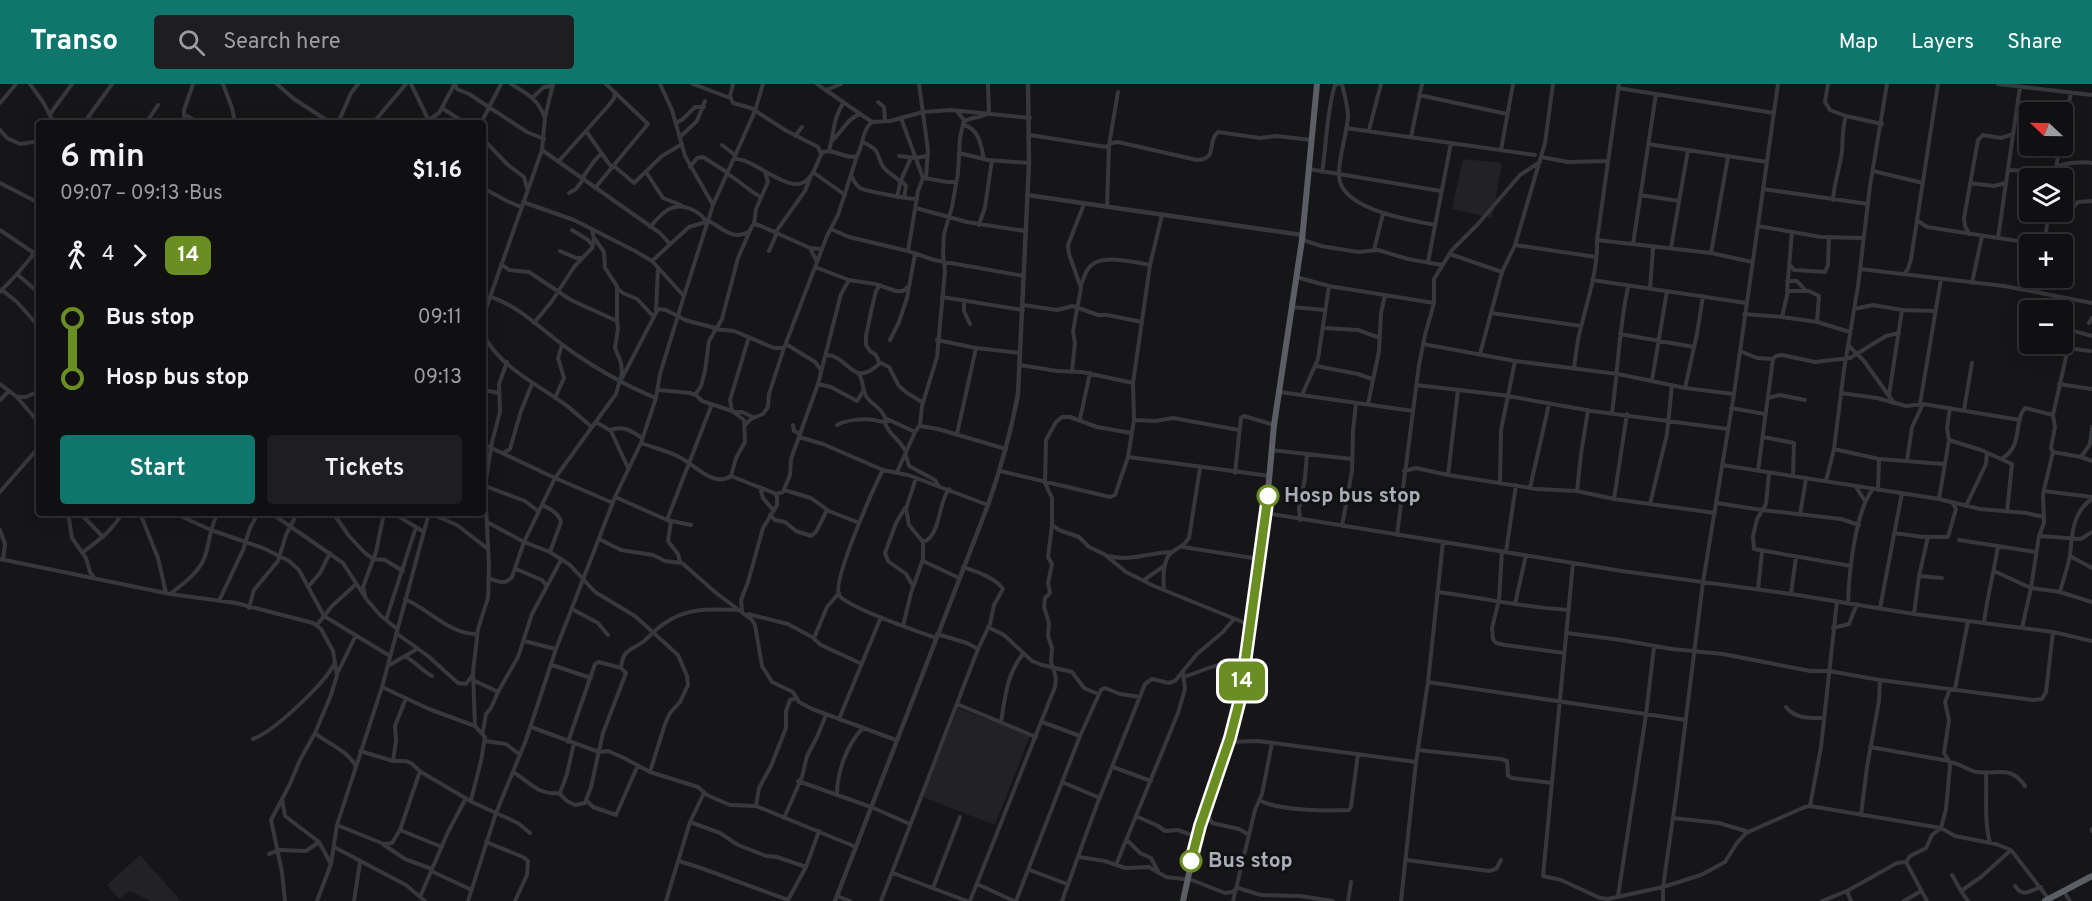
<!DOCTYPE html>
<meta charset="utf-8">
<style>
:root{--surface:#101012;--page:#1e1e20;--text:#f1f3f6;--muted:#9c9d9f;--line:#303032;--accent:#0f766e}
body{margin:0;font-family:Overpass,sans-serif;background:var(--page);color:var(--text);height:100vh;display:flex;flex-direction:column;font-size:22px;white-space:nowrap}
*{box-sizing:border-box;margin:0}
p{font-size:20px;color:var(--muted)}
.icon{flex:none;width:33px;height:33px;fill:none;stroke:currentColor;stroke-width:2;stroke-linecap:round;stroke-linejoin:round}
.map{position:relative;flex:1;overflow:hidden}
.panel{position:absolute;left:36px;top:36px;width:450px;height:396px;display:flex;flex-direction:column;background:var(--surface);border-radius:6px;box-shadow:0 3px 15px #0003,0 0 0 2px var(--line)}
.panel>*{flex:none}
.badge{padding:0 12px;border-radius:9px;font-size:21px;line-height:39px}
.needle{width:39px;rotate:292deg}
.fabs{position:absolute;left:2019px;top:18px;display:grid;gap:12px}
.fabs a{display:grid;place-items:center;width:54px;height:54px;border-radius:6px;background:var(--surface);box-shadow:0 3px 15px #0003,0 0 0 2px var(--line);font-size:30px}
.map>.badge{position:absolute;translate:-50% -50%;box-shadow:0 0 0 3px #fff}
.legs{display:flex;align-items:center;gap:9px;height:66px;padding:0 24px;font-size:20px}
.legs p{margin-inline-start:auto}
.headline{display:flex;align-items:center;justify-content:space-between;height:102px;padding:0 24px}
h1{font-size:33px;font-weight:600;line-height:45px}
.cta{display:flex;gap:12px;margin-top:auto;padding:12px 24px}
.cta a{flex:1;height:69px;border-radius:6px;background:var(--accent);color:#fff;font-size:24px;font-weight:600;line-height:69px;text-align:center}
.cta a+a{background:var(--page);color:var(--text)}
ul{padding:0 24px;list-style:none}
li{display:flex;align-items:center;gap:21px;height:60px;font-size:22px}
li i{display:grid;place-items:center;width:9px;height:100%;margin:0 8px;background:currentColor}
li i::after{content:'';width:15px;height:15px;margin:-8px;border:4px solid;border-radius:50%;background:var(--surface)}
li p{margin-inline-start:auto}
li:first-child i{background:linear-gradient(#0000 50%,currentColor 0)}
li:last-child i{background:linear-gradient(currentColor 50%,#0000 0)}
header{display:flex;align-items:center;gap:36px;box-sizing:border-box;height:84px;padding:0 30px;background:var(--accent);color:#fff}
header strong{font-size:28px}
nav{display:flex;gap:33px;margin-inline-start:auto;font-size:21px}
.search{width:420px;height:54px;background:var(--page);display:flex;align-items:center;gap:15px;box-sizing:border-box;padding:0 21px;border-radius:6px;color:var(--muted);font-size:22px}
.map>svg:first-child{display:block}
.built{fill:#222225}
.lines{fill:none;stroke-linecap:round;stroke-linejoin:round}
.minor{stroke:#37383d;stroke-width:4}
.tertiary{stroke:#37383d;stroke-width:4.5}
.trunk{stroke:#5b5e65;stroke-width:6}
.line-1-casing{stroke:#fff;stroke-width:14}
.line-1{stroke:#6b8e23;stroke-width:9}
.stop-1-dot{fill:#fff;stroke:#6b8e23;stroke-width:3}
.labels{text-anchor:middle;dominant-baseline:central;stroke-width:6;stroke-linejoin:round;paint-order:stroke}
.stop-label{font-size:21px;font-weight:bold;fill:#a8adb8;stroke:#111113;text-anchor:start}
</style>
<header>
<strong>Transo</strong>
<div class="search"><svg class="icon" aria-label="search" viewBox="0 0 24 24"><circle cx="10" cy="10" r="6"/><path d="M15 15l6 6"/></svg>Search here</div>
<nav><a>Map</a><a>Layers</a><a>Share</a></nav>
</header>
<div class="map">
<svg width="2092" height="817" viewBox="0 0 2092 817">
<rect width="100%" height="100%" fill="#161618"/>
<path class="built" d="M1463 75 1502 79 1492 134 1452 125Z
M958 624 1030 652 995 741 923 713Z
M140 771 181 817H151L129 807 119 815 107 801Z"/>
<g class="lines">
<path class="minor" d="M30 0 43 18 54 39
M223 0 232 24 235 39
M277 0 294 15 331 39
M411 0 430 39
M455 0 457 5 469 10 527 48 544 55
M511 0C526 9 538 15 544 32
M660 0 672 26 685 72 713 121
M693 0 730 14
M733 0 730 12 733 19 751 24 785 46 818 63 821 70
M817 0 872 38
M919 0 928 66 926 93
M988 0 989 30
M1342 0C1344 10 1348 22 1348 32 1347 52 1338 73 1339 93 1342 126 1410 136 1435 141
M1828 0 1825 18 1830 26 1846 32 1882 40
M1998 0 2092 11
M1618 4 1774 29
M826 6 841 0
M1419 11 1507 30
M533 13 544 3 553 2
M878 18 884 23 885 37
M0 19 16 0
M442 24 465 39
M50 30 72 0
M187 32H184V26L193 0
M901 34 923 94 918 107 908 167
M429 36 439 29 454 1
M964 38C971 32 980 35 986 30
M84 39 112 0
M146 39 158 21
M180 39 187 32 199 39
M338 39 351 9 358 0
M373 39 406 0
M481 39 501 0
M676 39 683 35 695 23H704
M963 41C979 44 981 61 984 75
M1346 44 1535 71
M0 46 7 54 20 60 33 58 39 59
M1369 46 1381 0
M586 47 612 84
M1030 51 1106 63 1112 59 1118 58 1197 76C1219 75 1206 58 1218 48L1260 54 1277 52 1311 56
M2062 51 2071 9
M795 52 802 43
M680 53 697 37 705 17
M1411 53 1422 0
M483 55 508 81 524 93 527 104
M833 56C842 47 848 34 860 30
M863 58C885 69 874 72 885 85 889 90 896 92 900 98
M1648 60 1767 78
M722 61 735 71
M542 66 660 149 670 160
M829 66C835 48 832 35 844 18
M1501 66 1513 0
M959 69 988 76 1029 79
M899 72 915 74 927 72
M1541 73 1568 78 1608 77
M735 75C755 74 792 115 809 94 816 87 817 76 823 68 835 64 845 76 857 72 863 62 862 46 872 38L890 37 923 28 951 26 1030 34
M559 77 609 21 614 14 615 8
M614 82 634 99 662 72 682 60
M690 83 697 74 703 73 728 89
M2056 83C2063 79 2085 77 2092 79
M1309 85 1441 107
M2009 86 2055 88
M1873 87 1923 99
M646 88 663 114 681 121
M813 88 845 111
M1322 88C1327 59 1326 30 1335 1L1338 0
M727 90C740 96 748 107 761 113
M583 93 595 76 601 70
M852 93C854 98 856 101 860 104 866 107 912 116 917 115
M924 94 947 98H956
M2054 94 2060 62
M901 96 906 102 904 114
M0 99 39 119
M1970 99 1994 102 2006 99
M483 104 507 117 521 123
M595 104 648 40 606 0
M1763 105 1868 120
M569 109 576 105 584 94
M1640 111 1679 117
M897 113 901 96 911 74
M1833 116C1834 99 1840 84 1842 67 1843 55 1842 44 1846 32
M523 118 574 136 635 167 652 177 683 211
M1107 123 1109 61 1118 8
M916 124 967 138 1025 147
M2048 135 2064 132 2078 118 2092 117
M1918 137 1927 143 2037 160
M754 140 756 125 768 98 765 88
M979 141 985 123 992 76
M1758 142 1821 153 1863 154
M650 143C662 129 672 117 691 125 698 128 703 131 706 138
M831 145 849 153 908 167 934 176 1024 192
M0 146 34 169
M572 146 588 156 593 162
M775 149 805 107 810 94
M1969 150 1965 142 1964 134 1978 56 1983 51 2001 54 2013 50
M1998 154 2020 3
M595 155 604 168 605 184 617 202V237
M1303 156 1321 162 1358 168 1378 166 1408 175 1442 181
M1597 156 1619 0
M1633 160 1656 10
M2044 160 2049 128
M1515 161 1545 59 1553 0
M39 164 17 190 39 209
M810 164 817 178
M1671 164 1688 66
M1374 166 1383 130
M560 167 576 174H581
M769 167 777 149
M1711 169 1728 73
M1450 170 1502 188
M32 171 39 175
M652 177 689 143 709 137C722 144 734 157 748 148
M1428 178 1451 59
M1789 180 1794 186 1825 188 1828 181 1829 153
M815 183 849 196 875 200 896 207H903L909 202
M1860 185 2004 202 2092 219
M1904 190 1908 185 1911 175 1938 0
M1296 193 1329 202 1434 219
M2038 194 2037 202 2039 208
M1592 196 1746 219
M1787 197H1797L1806 207
M1972 199 1982 152
M880 201 876 207 872 223 866 252V261L870 267 876 271 879 278 889 283 899 302 907 309 922 318
M1081 201C1084 194 1086 184 1093 180 1105 171 1136 178 1150 181
M618 205 623 209 637 215 654 233
M1650 205 1653 164
M2 206 17 218 39 243
M1787 207 1792 148
M0 208 17 190
M491 213C521 223 545 249 571 267 597 285 626 302 656 314
M942 213 1023 226
M964 216V227L970 240
M1023 221 1057 226 1073 222 1098 231H1107L1142 238
M1292 223 1324 226
M1854 225 1873 221 1902 226 1935 227
M656 227 658 184
M1491 229 1581 242
M1744 230 1782 233 1817 238 1850 248
M483 233 542 66 545 33 553 0
M1782 233 1788 207H1809L1819 212 1817 238
M534 239 552 217 574 183 592 164 594 156 592 145
M2089 239 2092 234
M1323 244 1358 246 1380 254
M714 245 734 247 774 264H784
M2070 246 2092 252
M483 250C500 283 535 299 563 319 573 326 582 335 592 343
M1620 250 1694 263
M890 256 899 238 907 214 915 170
M937 256 976 264 1020 269
M786 260 815 278 821 286
M1423 260 1515 277 1618 290 1685 304 1734 310
M1848 261 1864 277 1894 319
M2067 264 2090 267
M1740 267 1757 274 1773 275 1776 272 1782 271 1815 278 1850 274 1886 252 1899 249
M1480 270 1502 188 1515 161 1596 173
M826 271C849 271 852 306 880 279
M1020 281 1057 287 1082 288 1133 299
M1316 282 1358 290 1372 295
M1574 284C1576 271 1577 256 1581 243 1588 215 1598 185 1597 156L1711 169 1752 178
M1072 287 1075 259 1073 247 1081 204 1069 170 1068 161 1084 120
M858 289C865 298 861 304 866 312 872 322 881 322 885 334L915 348
M622 294 658 225 666 226 685 236 715 244
M1652 296 1667 207
M0 300 17 313 39 339
M818 300 831 303 857 317 864 306
M2059 300 2092 305
M1416 301 1502 311 1592 327 1728 345
M1685 304 1697 250 1703 212
M483 306 499 309
M1280 308 1413 327
M1841 309 1877 314 1906 322 1923 320 2020 336
M695 311 701 302 705 287 709 257 722 235 738 174 752 142 755 140 761 142 810 164 822 165
M1302 311 1318 275 1329 202
M1889 311 1902 226
M17 313H26L39 307
M555 314 564 294 558 274 562 261
M1768 314 1780 311 1805 316
M0 316 9 307
M1368 320 1379 267 1381 229 1385 211
M1920 320 1941 195
M1731 324 1765 330
M1950 324 1947 344 1949 356 1981 366 2012 380 2007 428
M1964 326 1972 279
M732 327 730 316 749 253
M734 328H742L753 333
M1612 329C1618 287 1619 244 1628 203
M1080 335 1090 289
M1134 336 1155 337 1173 334 1239 346
M596 338 611 347 628 384
M885 339C889 352 902 356 906 369
M745 341 751 335 763 330 768 323 769 310 784 264 827 152 838 131 857 72
M793 341 794 347 800 350
M837 341C846 336 864 334 874 336 880 337 882 339 889 337
M920 342 938 345 1006 365
M610 346C623 341 632 347 642 354
M1131 349 1097 343 1070 333H1062L1056 338 1046 356 1045 399 1052 414V441L1059 446 1079 453 1089 463 1104 470 1126 488 1154 502 1250 541
M957 350 976 264
M799 353 823 360 883 386 908 391 988 421
M1763 353 1794 359 1793 392
M641 359C654 364 669 367 681 374 695 381 714 404 731 392L736 374 745 358 744 336 732 327 702 317 696 311 690 309 658 306
M483 360 555 394 613 419
M1834 365 1879 375 1944 380
M1271 366 1352 375
M35 368 39 376
M2053 368 2081 373 2090 360 2092 343
M503 369 510 365 521 327 532 300
M906 372 909 382 935 396 938 401
M1128 373 1270 392
M2081 373 2092 377
M2001 375C2024 363 2013 337 2025 324L2053 331
M1907 377 1912 343 1923 320
M1722 381 1939 415 1980 425 2026 429 2044 433
M883 386C874 403 832 497 839 511 846 523 919 548 936 554
M1000 387 1110 413 1115 411 1128 373 1134 336 1133 299 1150 181 1162 131
M1404 387 1416 384 1448 391 1537 405 1577 407 1614 415 1715 429
M1758 387 1773 275
M897 388 915 348 920 341 922 322 937 273 945 187 943 170 944 150 952 123 958 89 960 54 964 36 957 27
M1235 389 1241 334 1244 332 1274 341
M1769 389 1766 420 1757 435 1753 452 1754 465 1851 482
M1448 391 1458 306
M731 392 774 409 777 413V421L763 444 748 498 741 516 742 527
M1826 397 1834 365 1844 286 1858 202 1870 102 1887 0
M1500 398 1501 346 1515 277
M485 402 525 417 538 427
M760 403 763 414 774 427
M1856 403 1865 417
M1530 404 1549 320
M784 406 811 414 829 427 859 439
M1878 406 1879 375
M1577 407 1581 370 1588 326
M2044 407 2092 413
M0 408 39 363
M776 410 783 408 790 391 791 375 818 300 841 210 849 196
M615 413 667 436 691 441
M1614 415 1627 330
M1939 415 1949 356
M1717 419 1762 426 1841 435 1859 441
M1650 420 1667 350 1672 301
M542 421C550 425 559 429 561 438L550 468
M1966 422 1986 380 1987 369
M905 424 896 439 885 469 888 477 906 490 913 502
M66 429 69 435 72 454 86 474 90 488 93 492
M80 429 103 453
M140 429 158 474 166 509
M174 429 211 446 263 464 289 477 299 486 324 532 390 572
M271 429 343 479 367 516 381 532 396 544
M333 429 349 452 364 468 373 475 385 476 403 487
M393 429 424 448
M429 429 457 441 488 465
M1266 429 1622 487 1791 510 1914 530 2053 548 2092 557
M770 431 775 436 785 438 796 447 811 452 816 448 827 426
M1800 431 1806 395
M667 436 712 320
M1300 436 1299 424 1305 394 1307 370
M671 437 668 457 678 470 680 478
M487 438 524 458 550 468 570 481 595 508 635 532 678 571 687 592 688 601 680 618 670 629 665 640 650 688
M1342 442 1352 387 1353 347 1356 319
M0 446 5 460 3 476
M1894 449 1923 453H1948L1956 425 1952 418
M1397 451 1419 281 1425 251 1434 219V195L1452 166 1478 140 1520 91 1540 78
M2039 452 2081 455 2092 448
M599 455 621 466 653 471 665 477 682 479 715 508 752 536 755 541 762 582 772 598 793 608 799 618 812 625 896 656
M1959 456 2036 468
M923 458C941 452 938 418 949 405
M1183 463 1259 475
M1502 467 1499 516 1492 544 1493 555 1496 559 1505 561 1564 569
M83 468C98 457 113 446 122 429
M1506 468 1516 401
M1109 472C1129 478 1151 468 1172 468
M2070 472 2092 484
M0 475 170 510 236 519 313 539 321 545 333 567 337 591 331 611 315 649 300 676 290 700 271 736 282 788 285 817
M923 477 959 494
M1573 479 1543 792 1561 796 1600 814 1608 815 1663 803 1701 791 1725 778 1737 759 1746 749 1805 723 1810 722 1941 744 1955 752 1996 760 2011 766 2048 814
M516 485 542 496 547 502
M1994 487 2031 504 2060 508 2092 518
M1919 492 1942 494
M488 494C497 497 505 502 512 493L524 458 555 394 616 310 622 289 621 279 615 264 618 245 617 237 571 216 529 188 509 186 501 180
M1144 496 1164 482
M308 503 320 489 330 469
M1758 505 1762 468
M1164 506C1163 493 1162 473 1175 466 1182 461 1184 462 1189 454L1200 384
M1437 508C1481 513 1524 524 1569 526
M2060 508C2063 496 2068 483 2070 471 2072 450 2073 427 2092 415
M170 510C182 501 198 489 204 475 210 460 209 444 218 429
M1791 510 1796 473
M365 512 363 503 376 468 384 429
M405 515C428 525 451 551 477 550
M219 517 243 466 250 444 258 429
M1848 518C1849 488 1855 430 1872 406
M1515 520 1526 471
M249 524 254 506 278 477 286 451 297 429
M1880 524 1902 409
M572 525 598 539 608 551
M748 530 788 540 812 553 821 561 862 580
M1914 530 1919 492 1928 453
M386 536 416 443
M1984 539C1987 513 1994 488 1998 462
M317 541 332 522 355 501
M903 542 911 509 923 475V458L909 441 906 425 916 394
M988 543 1004 551 1032 577 1042 581 1072 588 1084 604 1098 610
M1833 544 1849 540 1857 520
M2022 544 2031 504 2039 452 2044 439 2043 410 2053 368 2051 364 2055 343 2053 331 2071 251 2067 236 2068 214
M396 549 428 572 458 599 466 600 472 592
M1567 549 1621 556 1672 565 1723 570 1810 587H1829L1880 596 2033 616 2042 615 2046 608 2053 548
M937 550 967 559 978 565
M814 554 827 523 839 509
M524 557 556 565
M406 573C416 578 422 587 432 592
M552 581 591 594
M388 582 417 565
M338 588 356 551
M1184 593C1206 586 1222 575 1245 581
M473 596 498 608
M1428 598 1686 636
M382 603 429 625 475 642
M1955 605 1968 537
M957 620 1036 653
M1786 623C1795 635 1810 634 1824 634
M839 635 881 533
M1001 638C1005 614 1007 589 1023 570
M1042 638 1080 652
M531 643 599 668 608 667 624 674 650 688 698 703 707 711 730 721 756 722 856 763
M483 647 486 630 491 624 498 608 518 573 532 530 561 476
M315 649C328 660 347 666 355 681
M253 655C273 648 327 598 335 578
M485 657 506 660 520 671
M568 658 595 580 599 578 621 584
M1229 658 1258 657 1416 678
M1870 663 1949 677 1950 682 1946 725 1941 744 1932 751 1926 764 1910 772 1906 778 1927 817
M1418 666 1501 675 1507 677 1508 692 1512 694 1552 699
M360 667 393 677H406L411 679 421 688 472 718 496 729
M393 677 396 657 395 642 406 614
M1949 677 1944 669 1949 636 1945 618 1950 605
M1949 678C1961 679 1966 686 1977 688 1996 691 2010 680 2025 702
M1113 683 1151 697
M513 688C530 698 537 711 559 709L567 717 575 721 585 719 591 703 603 649 626 589 621 584C623 564 631 567 644 557 651 551 657 544 665 539 688 523 712 525 738 526
M1986 690C1987 713 1984 737 1990 759
M798 697 871 723 910 740
M1062 698 1100 714
M560 709 567 690 574 659
M837 710C837 688 847 660 863 644
M282 715 285 732 319 758 331 780
M471 716 481 677 485 653 475 642 473 588 478 545 488 514 489 481 485 402 492 358 500 328 499 300 507 278
M1259 716C1278 727 1327 727 1349 726L1351 723 1358 670
M587 717 593 723 616 731 638 681
M756 722 759 704 771 682 786 644V627L790 616 797 614
M1810 722 1821 663 1837 517
M1206 727 1212 739 1239 745 1249 751
M496 729 518 739 530 749
M1861 731 1867 683 1879 617 1880 596
M1136 732 1158 742 1165 747 1178 746 1197 753
M784 734 802 693 807 672 817 653 826 631
M1673 734 1719 739 1749 748
M690 738 720 749 738 761 766 772 777 773 806 783
M337 741 384 760 392 759 400 746 420 687
M2092 745V747
M400 746 442 763
M1127 756 1140 769 1151 774 1159 789
M486 758 523 773 528 777 527 791 515 817
M384 761 405 775 432 785
M334 763 406 801 425 817
M269 770 279 766 306 767 319 758
M1079 773 1105 777 1125 784 1149 783 1166 793 1192 796 1225 809 1232 808 1238 804 1261 811 1300 812 1333 817
M1407 776 1489 787 1496 785 1501 776
M679 777 701 784 788 816
M1116 781 1178 629 1185 605 1183 589
M1030 786 1067 800
M431 787 472 806
M893 789 967 817
M1952 791 1961 807
M977 800 1014 817
M2015 802C2024 814 2029 807 2041 803
M933 804 960 733
M1847 807 1851 817
M2064 808 2070 817
M837 812 850 817
M1618 812 1646 631 1654 563
M420 813 448 748 466 714
M788 816 806 783 819 747
M317 817 331 780 337 741 382 603 429 429
M354 817 360 778
M468 817 496 729 526 656 556 565 615 413 641 359 656 314 660 290 684 212 713 121 755 27 763 0
M666 817 690 738 704 709
M881 817 978 565 990 540 994 521 1003 505C995 493 976 488 963 483
M970 817 1055 603 1056 594 1051 578 1052 564 1048 552 1049 539 1044 523 1045 514 1050 509 1048 499 1052 480 1048 473 1052 441
M1016 817 1080 652 1101 606 1105 604 1120 610 1140 613
M1062 817 1096 723 1145 600 1152 595 1169 599 1175 597 1197 570 1223 548 1234 535
M1233 817 1255 726 1262 710 1272 659
M1348 817 1351 798
M1401 817 1416 678 1428 598 1443 458
M1663 817V803L1677 706 1703 498 1734 310 1778 0
M1822 817 1847 807 1897 779 1906 778
M1904 817 1921 807
M1968 817 1961 807 1981 793 2011 766"/>
<path class="tertiary" d="M1027 111 1302 151
M835 817 988 421C1001 384 1011 348 1018 310L1029 79 1028 0"/>
<path class="trunk" d="M1183 817 1197 753 1223 679 1240 615 1266 429 1274 341 1302 156 1317 0
M2045 817 2092 792"/>
</g>
<g class="lines">
<defs>
<path id="line-1" d="M1191 777 1200 742 1230 654 1240 615 1268 412"/>
</defs>
<use href="#line-1" class="line-1-casing"/>
<use href="#line-1" class="line-1"/>
</g>
<g class="stop-1-dot">
<circle cx="1268" cy="412" r="10"/>
<circle cx="1191" cy="777" r="10"/>
</g>
<g class="labels">
<g class="stop-label">
<text x="1284" y="412">Hosp bus stop</text>
<text x="1208" y="777">Bus stop</text>
</g>
</g>
</svg>
<div class="fabs">
<a><svg class="needle" viewBox="-14 -14 28 28"><path d="M0-13l5 13h-10z" fill="#e53935"/><path d="M0 13l5-13h-10z" fill="#9c9d9f"/></svg></a>
<a><svg class="icon" aria-label="layers" viewBox="0 0 24 24"><path d="M12 4l9 5-9 5-9-5zM3 14l9 5 9-5"/></svg></a>
<a>+</a>
<a>−</a>
</div>
<b class="badge" style="left:1242px;top:597px;background:#6b8e23;color:#fff">14</b>
<section class="panel">
<div class="headline"><div><h1>6 min</h1><p>09:07 – 09:13 · Bus</p></div><b>$1.16</b></div>
<div class="legs"><svg class="icon" aria-label="walk" viewBox="0 0 24 24"><circle cx="13" cy="4" r="2"/><path d="M13 8l-2 6 4 7M11 14l-3 7M7 12l3-4h3l4 4"/></svg>4<svg class="icon" aria-label="forward" viewBox="0 0 24 24"><path d="M9 5l7 7-7 7"/></svg><b class="badge" style="background:#6b8e23;color:#fff">14</b></div>
<ul>
<li><i style="color:#6b8e23"></i><b>Bus stop</b><p>09:11</p></li>
<li><i style="color:#6b8e23"></i><b>Hosp bus stop</b><p>09:13</p></li>
</ul>
<div class="cta"><a>Start</a><a>Tickets</a></div>
</section>
</div>
